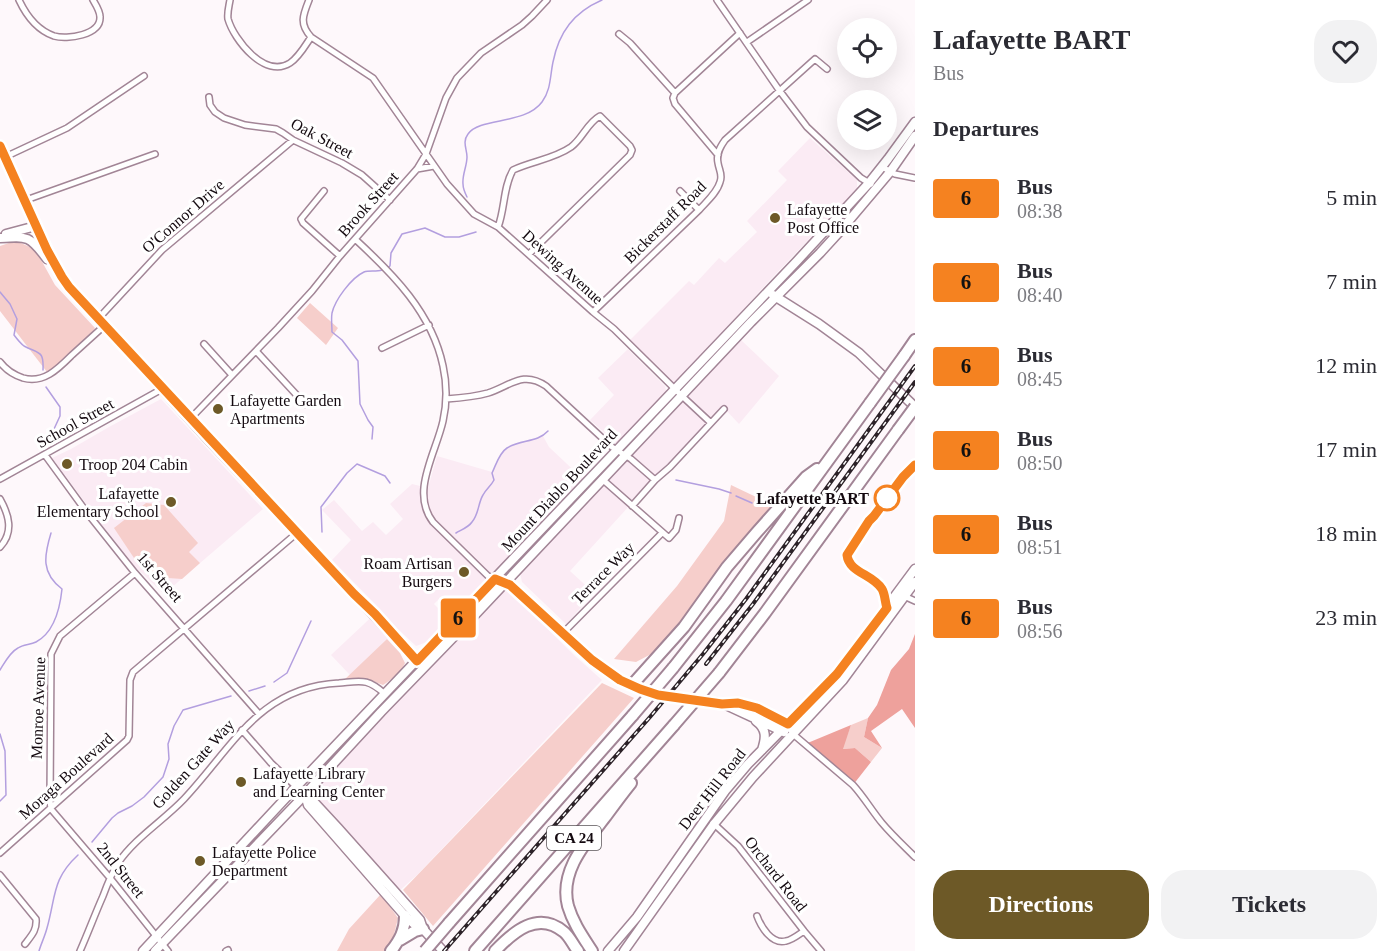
<!DOCTYPE html>
<style>
:root{--surface:#fff;--page:#f2f2f3;--text:#2b2b33;--muted:#7c7c81;--accent:#6d5927}
body{margin:0;font-family:Georgia,serif;background:var(--page);color:var(--text);height:100vh;display:flex;flex-direction:column;font-size:22px;white-space:nowrap}
*{box-sizing:border-box;margin:0}
p{font-size:20px;color:var(--muted)}
.icon{flex:none;width:33px;height:33px;fill:none;stroke:currentColor;stroke-width:2;stroke-linecap:round;stroke-linejoin:round}
.map{position:relative;flex:1;overflow:hidden}
.side{display:flex;flex-direction:column;background:var(--surface);width:480px}
.side>*{flex:none}
.badge{padding:0 12px;border-radius:4px;font-size:21px;line-height:39px}
.tools{position:absolute;left:837px;top:18px;display:grid;gap:12px}
.tools a{display:grid;place-items:center;width:60px;height:60px;border-radius:50%;background:var(--surface);box-shadow:0 6px 24px #0002;font-size:30px}
.map>.badge{position:absolute;translate:-50% -50%;box-shadow:0 0 0 3px #fff}
h2{padding:0 18px;font-size:22px;line-height:54px}
.round{display:grid;place-items:center;flex:none;width:63px;height:63px;border-radius:24px;background:var(--page)}
.headline{display:flex;align-items:center;justify-content:space-between;height:102px;padding:0 18px}
h1{font-size:28px;font-weight:600;line-height:45px}
.action{display:flex;gap:12px;margin-top:auto;padding:12px 18px}
.action a{flex:1;height:69px;border-radius:24px;background:var(--accent);color:#fff;font-size:24px;font-weight:600;line-height:69px;text-align:center}
.action a+a{background:var(--page);color:var(--text)}
ul{padding:0;list-style:none}
li{display:flex;align-items:center;gap:18px;height:84px;padding:0 18px}
li div{flex:1}
li b{display:block;font-size:22px}
li em{font-style:normal}
li .badge{min-width:66px;font-weight:700;text-align:center}
main{display:flex;flex:1;min-height:0}
.map>svg:first-child{display:block}
.built{fill:#fbebf4}
.green{fill:#f6cecb}
.forest{fill:#eea19c}
.lines{fill:none;stroke-linecap:round;stroke-linejoin:round}
.stream{stroke:#b39fdf;stroke-width:1.5}
.street-casing{stroke:#a28596;stroke-width:8}
.secondary-casing{stroke:#a28596;stroke-width:11}
.highway-casing{stroke:#a28596;stroke-width:14}
.street{stroke:#fff;stroke-width:5}
.secondary{stroke:#fff;stroke-width:8}
.highway{stroke:#fff;stroke-width:10}
.rail-casing{stroke:#2c2228;stroke-width:4}
.rail{stroke:#fff;stroke-width:1.5;stroke-dasharray:4.5;stroke-linecap:butt}
.highway-bridge-casing{stroke:#a28596;stroke-width:14;stroke-linecap:butt}
.highway-bridge{stroke:#fff;stroke-width:10}
.line-casing{stroke:#fff;stroke-width:14}
.line{stroke:#f58220;stroke-width:9}
.poi-dot{fill:#6d5927;stroke:#fff;stroke-width:2}
.stop-dot{fill:#fff;stroke:#f58220;stroke-width:3}
.labels{text-anchor:middle;dominant-baseline:central;stroke-width:6;stroke-linejoin:round;paint-order:stroke}
.shield{fill:#fff;stroke:#5a5458;stroke-width:1.5}
.shield-label{font-size:15px;font-weight:bold;fill:#140a10}
.street-label{font-size:16px;fill:#140a10;stroke:#fff}
.poi-label{font-size:16px;fill:#140a10;stroke:#fff;text-anchor:start}
.stop-label{font-size:16px;font-weight:bold;fill:#140a10;stroke:#fff;text-anchor:end}
</style>
<main>
<div class="map">
<svg width="915" height="951" viewBox="0 0 915 951">
<rect width="100%" height="100%" fill="#fef8fb"/>
<path class="built" d="M810 138 857 180V189L770 280 674 386 629 341 689 281 694 285 719 258 725 263 757 232 747 221 787 180 778 171Z
M741 340 779 376 739 424 724 408 651 482 570 571 594 593 566 624 522 582 520 573Z
M628 349 665 386 666 390 665 393 620 442 616 443 590 420 614 395 598 378Z
M161 399 263 509 164 594 129 561 52 458 71 449 109 427Z
M543 436 549 447 583 479 504 565 453 615 438 600 434 604 450 620 427 642 416 646 399 630 387 639 350 675 331 655 380 609 332 560 351 540 322 510 334 500 362 531 373 522 386 535 403 519 390 504 412 484 428 488 437 456 492 472 504 450 520 442Z
M509 591 575 656 602 680 418 874 398 892 307 790 500 592Z"/>
<path class="green" d="M9 243H21L34 249 40 258 55 285 95 328 93 331 56 366 47 372 0 311V246Z
M310 303 338 328 326 345 297 318Z
M731 485 775 506 684 620 655 652 636 662 614 659 677 586 724 521Z
M146 503 164 505 198 543 189 552 200 563 182 579 154 577 134 558 114 528Z
M387 639 400 653 405 663C402 671 391 680 383 685L365 678 343 681Z
M602 683 634 698 433 926 403 890Z
M868 718 864 737 882 748 871 762 855 748 842 749 851 725Z
M381 894 398 918 393 939 384 951H337L349 929Z"/>
<path class="forest" d="M915 634V728L902 709 871 731 882 748 864 737 868 718 877 705 891 670 909 649Z
M851 725 843 749 855 748 871 762 853 785 805 743 810 742Z"/>
<g class="lines">
<path class="stream" d="M467 197C465 193 463 188 463 184 462 175 467 166 467 157 467 149 462 142 468 134 480 117 525 125 542 102 551 90 550 76 553 62 559 32 574 12 602 0
M387 268 390 266 391 253 402 234 425 228 445 237H459L476 232
M0 292 10 304 17 319 14 335C17 339 20 343 24 346 39 354 44 350 43 370
M46 387 60 407V416L54 429 55 438
M372 439 373 427 368 420 360 404 358 361 342 340 332 332C332 326 331 319 332 313 335 300 351 278 364 272 369 270 376 272 382 270
M676 480 719 489 731 493
M736 496 752 503
M322 532 321 507 347 473 357 464 385 476 390 483
M456 533C461 530 469 527 472 522 479 514 478 503 483 495 486 489 491 486 494 480L492 473C496 465 499 453 507 448 521 439 537 443 548 431
M0 670C5 662 10 652 18 648 23 644 30 645 36 642 55 632 60 608 62 589 41 573 44 556 51 533
M274 682 287 673 311 621
M249 691 265 686
M0 734 5 751 6 795 0 801
M92 842 112 818 118 813 132 806 144 797 163 777 169 759 168 744 174 726 183 710 231 696
M39 951C41 944 45 936 47 928 56 896 52 879 78 855"/>
<defs>
<path id="street" d="M19 0C26 15 37 30 54 36 67 40 101 35 100 17 100 11 96 5 93 0
M230 0C229 6 227 13 228 19 234 40 265 79 290 63 299 57 305 46 311 37
M309 0C303 15 299 24 311 37L373 78 447 184 474 214 498 227 593 312 614 329 682 396 711 423
M717 0 779 90 807 127 861 178 871 184
M619 34 630 43 675 93
M747 42 808 0
M209 97 210 105 215 112 224 118 245 125 276 129 283 133 293 140 342 163 362 175 390 200
M718 155 675 104 673 98 675 93 740 33
M5 157 67 128 144 76
M882 167 895 174 915 178
M417 169 434 166
M324 191 301 219 303 223 340 256
M680 191 699 210
M26 200 155 154
M498 227C505 209 503 187 513 170 532 161 554 159 571 147 583 138 587 123 600 116L630 146 632 150 630 155 529 254
M355 239C393 274 432 313 443 366 447 384 447 403 443 421 436 453 410 492 433 522L488 576 495 579
M593 312 699 210C706 202 717 193 720 182 723 175 719 170 718 163 716 154 720 147 725 140L815 59 827 69
M98 319 162 250 293 140
M204 344 232 375
M382 348 429 325
M256 351 305 404
M0 362C6 370 14 375 23 378 44 384 59 368 72 355 83 345 93 336 104 326
M446 399C460 398 474 397 488 393 510 386 523 370 546 386L612 447 631 459 655 480
M190 419 278 328 312 291 340 256 417 169 426 154 446 98 457 78 481 53 522 25 532 16 547 0
M45 455 88 514 135 573 259 714
M0 479 162 389
M602 479 669 538 676 530 679 518
M0 499C9 515 14 532 0 547
M632 506 655 480 670 467 724 409
M135 573 60 636 51 654 50 801 51 809 110 878 168 951
M904 596 915 601
M563 633 662 533
M242 730 271 763 304 794
M793 734 853 785C864 797 872 811 882 823 892 835 904 846 915 857
M713 823 738 846 804 931 821 951
M0 853 127 740 129 736 130 680 133 672 297 533
M0 875 36 919C37 930 32 935 25 944
M757 916C761 927 772 945 786 941 792 940 798 935 804 931
M80 951C88 933 95 914 103 896 107 885 112 873 118 863 135 838 163 821 184 799 232 748 259 687 339 683 362 681 367 678 385 694
M226 951 228 950"/>
<path id="secondary" d="M0 146 47 250 62 277 69 287 207 438 419 663
M6 234 36 226
M0 238C28 236 30 236 47 259
M773 295 819 324 859 353 915 407
M501 582 510 585 592 660 620 680 640 689 658 695 722 703H738L757 708 788 724 790 728
M726 705 784 732
M756 721C767 729 766 738 762 750
M304 794 313 801 338 828 420 920 423 929 443 951
M305 795 308 805 405 916 414 924 423 929
M143 951 296 787 797 261 869 183 888 159 915 122
M155 951 297 803 381 712 474 616 751 322 820 253 841 230 890 172 915 136
M608 951 637 917 725 791 748 764 837 674 915 569
M624 951 714 824 753 777 843 680 915 582"/>
<path id="highway" d="M904 356 915 340
M673 668 726 601 870 403
M719 673 765 613 898 430
M632 685 684 627 727 567 757 532 806 477 817 469
M449 923 633 715
M400 940 415 931 423 929
M391 951C400 940 405 930 405 916
M475 951 674 725
M495 951C513 932 538 910 564 932 570 937 573 945 578 951
M592 951C583 937 573 923 568 906 559 871 586 842 606 816 614 805 622 794 631 783"/>
</defs>
<use href="#street" class="street-casing"/>
<use href="#secondary" class="secondary-casing"/>
<use href="#highway" class="highway-casing"/>
<use href="#street" class="street"/>
<use href="#secondary" class="secondary"/>
<use href="#highway" class="highway"/>
<defs>
<path id="rail" d="M706 664 753 604 915 382
M444 951 650 717 703 654 746 599 915 366"/>
</defs>
<use href="#rail" class="rail-casing"/>
<use href="#rail" class="rail"/>
<defs>
<path id="highway-bridge" d="M870 403 904 356
M898 430 915 407
M633 715 673 668
M674 725 719 673
M425 951 449 923"/>
</defs>
<use href="#highway-bridge" class="highway-bridge-casing"/>
<use href="#highway-bridge" class="highway-bridge"/>
</g>
<g class="lines">
<defs>
<path id="line" d="M0 146 47 250 62 277 69 287 354 594 375 614 417 661 495 579 510 585 592 660 620 680 640 689 658 695 722 704 738 703 757 708 788 724 837 674 887 608C885 602 885 594 882 589 873 574 849 573 847 555L869 521 874 516 903 477 915 465"/>
</defs>
<use href="#line" class="line-casing"/>
<use href="#line" class="line"/>
</g>
<g class="poi-dot">
<circle cx="775" cy="218" r="6"/>
<circle cx="218" cy="409" r="6"/>
<circle cx="67" cy="464" r="6"/>
<circle cx="171" cy="502" r="6"/>
<circle cx="464" cy="572" r="6"/>
<circle cx="241" cy="782" r="6"/>
<circle cx="200" cy="861" r="6"/>
</g>
<circle class="stop-dot" cx="887" cy="498" r="12"/>
<g class="labels">
<rect class="shield" x="547" y="826" width="54" height="24" rx="4.5"/>
<g class="shield-label">
<text x="574" y="838">CA 24</text>
</g>
<g class="street-label">
<text transform="translate(322 138) rotate(28)">Oak Street</text>
<text transform="translate(368 204) rotate(-48)">Brook Street</text>
<text transform="translate(183 216) rotate(-41)">O'Connor Drive</text>
<text transform="translate(665 222) rotate(-45)">Bickerstaff Road</text>
<text transform="translate(563 267) rotate(42)">Dewing Avenue</text>
<text transform="translate(75 423) rotate(-29)">School Street</text>
<text transform="translate(559 490) rotate(-47)">Mount Diablo Boulevard</text>
<text transform="translate(603 573) rotate(-45)">Terrace Way</text>
<text transform="translate(160 577) rotate(49)">1st Street</text>
<text transform="translate(38 708) rotate(-88)">Monroe Avenue</text>
<text transform="translate(193 764) rotate(-48)">Golden Gate Way</text>
<text transform="translate(66 776) rotate(-42)">Moraga Boulevard</text>
<text transform="translate(712 789) rotate(-52)">Deer Hill Road</text>
<text transform="translate(121 870) rotate(51)">2nd Street</text>
<text transform="translate(776 874) rotate(52)">Orchard Road</text>
</g>
<g class="poi-label">
<text x="787" y="209">Lafayette<tspan x="787" dy="18">Post Office</tspan></text>
<text x="230" y="400">Lafayette Garden<tspan x="230" dy="18">Apartments</tspan></text>
<text x="79" y="464">Troop 204 Cabin</text>
<text x="159" y="493" text-anchor="end">Lafayette<tspan x="159" dy="18">Elementary School</tspan></text>
<text x="452" y="563" text-anchor="end">Roam Artisan<tspan x="452" dy="18">Burgers</tspan></text>
<text x="253" y="773">Lafayette Library<tspan x="253" dy="18">and Learning Center</tspan></text>
<text x="212" y="852">Lafayette Police<tspan x="212" dy="18">Department</tspan></text>
</g>
<g class="stop-label">
<text x="869" y="498">Lafayette BART</text>
</g>
</g>
</svg>
<div class="tools">
<a><svg class="icon" aria-label="locate" viewBox="0 0 24 24"><circle cx="12" cy="12" r="6"/><path d="M12 2v4M12 18v4M2 12h4M18 12h4"/></svg></a>
<a><svg class="icon" aria-label="layers" viewBox="0 0 24 24"><path d="M12 4l9 5-9 5-9-5zM3 14l9 5 9-5"/></svg></a>
</div>
<b class="badge" style="left:458px;top:618px;background:#f58220;color:#111">6</b>
</div>
<section class="side">
<div class="headline"><div><h1>Lafayette BART</h1><p>Bus</p></div><a class="round"><svg class="icon" aria-label="heart" viewBox="0 0 24 24"><path d="M12 20l-8-8c-3-5 5-10 8-4 3-6 11-1 8 4z"/></svg></a></div>
<h2>Departures</h2>
<ul>
<li><span class="badge" style="background:#f58220;color:#111">6</span><div><b>Bus</b><p>08:38</p></div><em>5 min</em></li>
<li><span class="badge" style="background:#f58220;color:#111">6</span><div><b>Bus</b><p>08:40</p></div><em>7 min</em></li>
<li><span class="badge" style="background:#f58220;color:#111">6</span><div><b>Bus</b><p>08:45</p></div><em>12 min</em></li>
<li><span class="badge" style="background:#f58220;color:#111">6</span><div><b>Bus</b><p>08:50</p></div><em>17 min</em></li>
<li><span class="badge" style="background:#f58220;color:#111">6</span><div><b>Bus</b><p>08:51</p></div><em>18 min</em></li>
<li><span class="badge" style="background:#f58220;color:#111">6</span><div><b>Bus</b><p>08:56</p></div><em>23 min</em></li>
</ul>
<div class="action"><a>Directions</a><a>Tickets</a></div>
</section>
</main>
